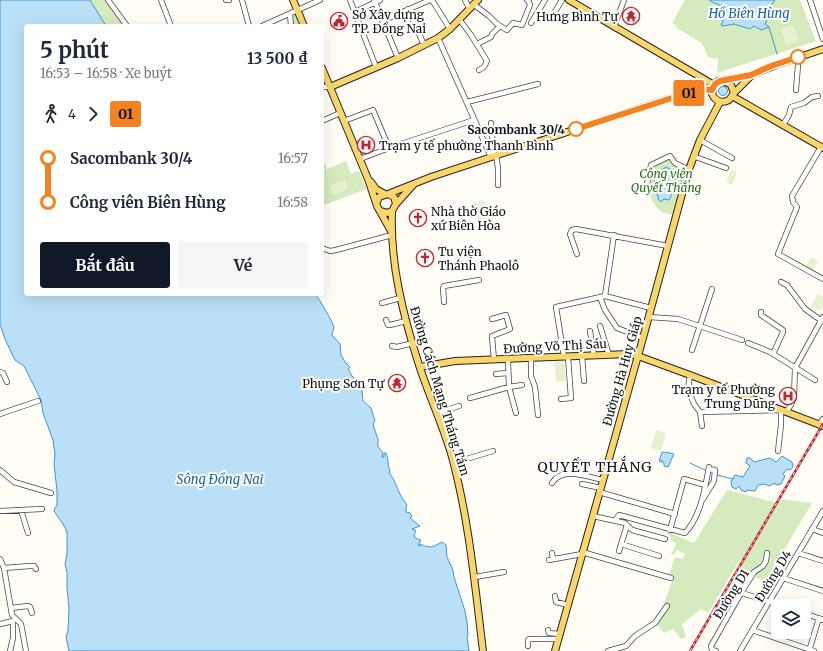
<!DOCTYPE html>
<html lang="vi">
<meta charset="utf-8">
<style>
:root{--surface:#fff;--page:#f6f6f7;--text:#1f2937;--muted:#747a83;--accent:#111827}
body{margin:0;font-family:Merriweather,serif;background:var(--page);color:var(--text);height:100vh;display:flex;flex-direction:column;font-size:15px;white-space:nowrap}
*{box-sizing:border-box;margin:0}
p{font-size:13px;color:var(--muted)}
.icon{flex:none;width:22px;height:22px;fill:none;stroke:currentColor;stroke-width:2;stroke-linecap:round;stroke-linejoin:round}
.map{position:relative;flex:1;overflow:hidden}
.side{position:absolute;left:24px;top:24px;width:300px;height:272px;display:flex;flex-direction:column;background:var(--surface);border-radius:4px;box-shadow:0 4px 16px #0002}
.side>*{flex:none}
.badge{padding:0 8px;border-radius:3px;font-size:14px;line-height:26px}
.buttons{position:absolute;left:771px;top:599px;display:grid;gap:8px}
.buttons a{display:grid;place-items:center;width:40px;height:40px;border-radius:4px;background:var(--surface);box-shadow:0 4px 16px #0002;font-size:20px}
.map>.badge{position:absolute;translate:-50% -50%;box-shadow:0 0 0 2px #fff}
.legs{display:flex;align-items:center;gap:6px;height:44px;padding:0 16px;font-size:13px}
.legs p{margin-inline-start:auto}
.summary{display:flex;align-items:center;justify-content:space-between;height:68px;padding:0 16px}
h1{font-size:22px;font-weight:700;line-height:30px}
.primary-button{display:flex;gap:8px;margin-top:auto;padding:8px 16px}
.primary-button a{flex:1;height:46px;border-radius:4px;background:var(--accent);color:#fff;font-size:16px;font-weight:700;line-height:46px;text-align:center}
.primary-button a+a{background:var(--page);color:var(--text)}
ul{padding:0 16px;list-style:none}
li{display:flex;align-items:center;gap:14px;height:44px;font-size:15px}
li i{display:grid;place-items:center;width:6px;height:100%;margin:0 5px;background:currentColor}
li i::after{content:'';width:10px;height:10px;margin:-5px;border:3px solid;border-radius:50%;background:var(--surface)}
li p{margin-inline-start:auto}
li:first-child i{background:linear-gradient(#0000 50%,currentColor 0)}
li:last-child i{background:linear-gradient(currentColor 50%,#0000 0)}
.map>svg:first-child{display:block}
.green{fill:#d5ebbd}
.pitch{fill:#e6f2cf}
.water{fill:#b9e0f7;stroke:#3f96cf}
.lines{fill:none;stroke-linecap:round;stroke-linejoin:round}
.stream{stroke:#3f96cf;stroke-width:1}
.minor-casing{stroke:#444;stroke-width:6}
.major-casing{stroke:#222;stroke-width:8}
.minor{stroke:#fff;stroke-width:4.5}
.major{stroke:#f9d66b;stroke-width:6}
.rail-casing{stroke:#c4262e;stroke-width:2.5}
.rail{stroke:#fff;stroke-width:1;stroke-dasharray:3;stroke-linecap:butt}
.line-1-casing{stroke:#fff;stroke-width:9}
.line-1{stroke:#f58220;stroke-width:6}
.stop-1-dot{fill:#fff;stroke:#f58220;stroke-width:2}
.labels{text-anchor:middle;dominant-baseline:central;stroke-width:4;stroke-linejoin:round;paint-order:stroke}
.poi-label{font-size:12px;fill:#111;stroke:#fff;text-anchor:start}
.stop-label{font-size:12px;font-weight:bold;fill:#111;stroke:#fff;text-anchor:end}
.park-label{font-size:12px;font-style:italic;fill:#2f6b1f;stroke:#fff}
.street-label{font-size:12px;fill:#111;stroke:#fff}
.water-label{font-size:13px;font-style:italic;fill:#1768a6;stroke:#fff}
.quarter-label{font-size:14px;letter-spacing:1px;fill:#111;stroke:#fff}
</style>
<div class="map">
<svg width="823" height="651" viewBox="0 0 823 651">
<rect width="100%" height="100%" fill="#fffdf5"/>
<path class="green" d="M90 0H105L124 26H106Z
M685 0H800L816 41 717 73 718 59 708 57 702 43 675 27 676 25 672 23Z
M296 13 302 26H292L291 15Z
M670 157 686 170 674 215C669 214 663 213 659 210 656 208 655 204 653 202 645 188 648 176 655 163Z
M322 158 327 169 346 161 351 174 359 171 366 189 322 206Z
M727 490 777 503 779 499 812 503 765 582 739 568 755 539 743 560H740L708 613 701 609 682 624 686 637 681 639 673 629 664 633 656 623 666 605 664 603 674 576 669 574 675 557 683 559 685 554 677 550 674 555H671L676 544 670 539 671 536 667 534 668 532 694 543Z"/>
<path class="pitch" d="M794 25 799 41 786 45 781 29Z
M731 170 737 172 732 185 726 182Z
M345 180 348 189 333 195 329 186Z
M484 200 492 222 480 226 473 203Z
M811 257 818 261 812 271 805 268Z
M818 294 823 297V305L820 311 811 306Z
M564 359 566 381 556 382 554 360Z
M656 430 666 433 661 451 651 448Z"/>
<path class="water" d="M0 0H90L106 26H26V294H315C319 298 334 324 334 328 333 331 332 332 332 335L340 344 341 355 345 362 350 367 348 369 352 376 357 381 362 391 363 401 371 408 375 421 373 424 374 428 378 439V447L383 453 382 457H384V453H386C389 459 387 465 390 471L389 473C395 480 396 486 400 494 402 498 405 502 407 505L406 508V512L410 513 412 516 410 518 420 526 412 529 416 531 414 535 415 538 421 540 418 545 420 546V544C430 549 433 547 442 542L446 545 447 557 453 570 454 577 465 611 467 622 468 635 467 638 469 651H69L66 636 68 631 69 608 67 588V572L65 564 67 554V532L63 524 54 511 55 508 57 505V491L54 464 55 454 53 440 43 413 41 400 24 366 15 360 12 354 5 339 0 324Z
M709 0H775L773 3 771 5 769 13 766 15 767 20 765 24 769 27 761 30 754 26 750 29 734 24 723 26 721 25 723 21 722 16 725 14C722 2 717 6 709 0Z
M718.5 91a4.5 4.5 0 1 1 9 0a4.5 4.5 0 1 1-9 0Z
M666 167 674 171 675 173 674 176 676 179C675 182 673 185 672 188 671 192 672 196 669 200L664 199 661 202 658 199V195L651 191 657 173 659 174 663 169Z
M662 452 670 453 674 454 668 467 664 466V463L662 462V460L661 462 659 461Z
M782 456 792 462 793 467 790 470 787 469 783 474 785 476 781 484 776 485 775 483 769 486 765 484 758 485 755 491 747 490 746 492 741 490 739 486 736 489 732 487 731 482 735 475 743 477 750 466 746 463 747 458H750L754 462 770 458 776 462Z"/>
<g class="lines">
<path class="stream" d="M769 27 777 54
M690 463 707 471
M717 475 733 479"/>
<defs>
<path id="minor" d="M108 0 127 26
M161 0 171 26
M226 0H229
M242 0 249 26
M350 0 376 67
M374 0 398 58
M432 0 450 29
M465 0 469 8
M810 0 823 39
M473 4 489 16 497 24 507 30 513 23 522 25 530 5 529 2 527 0
M408 9 424 45
M355 12 380 0
M290 14 291 26
M553 15 562 0
M459 19 471 35 487 61 484 67 479 70
M382 21 430 0
M531 23 545 0
M262 26 320 0
M614 27 624 0
M438 38 491 157
M477 44 491 37 492 34 500 26
M322 87H330
M796 90 798 65V57
M467 102 538 84
M322 121 340 113
M344 121 373 110 389 148
M491 123 494 156
M783 125 789 115 791 107 804 103 812 97 818 96
M700 140 732 158
M821 147 792 196 793 202 797 207 778 254 823 279
M496 155 498 168V185
M693 156 726 168
M360 159 389 148 474 120
M647 184 651 165 670 156 675 163 689 170
M322 248 330 251 336 250 392 235
M577 254 570 234 572 230 576 229 668 246
M781 282 787 285 805 309 822 321
M605 296 614 235
M600 297 605 310 617 328 643 338
M444 302 443 288 444 286 479 280
M382 303 400 298
M761 312V315L783 330V332L773 354
M649 317 678 319 742 340
M492 319 506 315 510 329 492 336 494 360
M386 320 388 325H390L406 321
M600 326 609 355
M590 331 594 356
M748 343 770 352 815 380
M392 346 397 347 413 343
M692 350 712 289
M582 356 584 381
M564 357 556 307 605 296 651 308
M531 359V376L535 387 538 415
M508 360 509 387 516 413
M0 372 3 373 7 382
M496 374 508 373
M690 375 688 389 694 404 700 412 702 426
M470 398 509 387 522 385
M561 399 571 398 568 357
M700 412 781 410V425L778 451
M786 412 791 405 794 397 795 368 823 317
M437 413 459 406
M0 414 38 401
M819 425 823 419
M453 463 493 451
M0 470 14 482 51 493
M576 474 579 462
M552 483C562 466 588 477 603 480
M582 484 601 488
M599 492 675 514
M703 499 714 481 715 470 709 469
M21 510 28 533
M0 511 42 509
M593 516 625 523 632 530 665 539
M615 520 619 515 685 533C701 516 705 488 709 467
M812 529 823 533
M670 530 684 479 705 485
M621 544 659 556
M619 551 627 525
M582 552 671 578
M552 553 553 559
M798 553 823 561
M0 559 4 568 12 615 21 624 26 651
M549 560 582 554
M4 568 30 566H34L36 569
M475 577 504 572
M783 578 823 591
M733 590 782 606
M555 596 556 602 568 605
M11 608 28 606 30 607 32 613
M804 613 823 620
M0 624 13 621
M548 630 549 633 559 634
M752 630 814 651
M528 646V640L529 639H558
M10 651 13 638V621L15 619
M608 651 626 646 635 636 655 623 667 606
M716 651 712 650 711 646 741 593 754 572 763 566 766 561 767 553
M740 651 823 511
M809 651 819 618"/>
<path id="major" d="M293 0 304 26
M569 0 714 85
M322 68 368 179 377 206 391 231
M724 81 731 85 734 93 729 100C722 104 715 101 712 94L714 85 718 81 751 75 776 65 823 49
M330 87 398 58 438 38 450 29 478 0
M734 93 751 76
M732 96 823 148
M371 182 376 189 385 194
M388 194 431 177 652 104 700 89 712 90
M377 202 379 197 388 194 394 197 396 204
M381 211 387 213 392 211 396 204 414 184
M392 211C390 264 403 315 419 365 429 396 443 425 452 457 469 520 475 586 483 651
M420 367 455 361 629 354 638 356 690 375 823 426
M555 651 643 338 688 172 700 140 720 102"/>
</defs>
<use href="#minor" class="minor-casing"/>
<use href="#major" class="major-casing"/>
<use href="#minor" class="minor"/>
<use href="#major" class="major"/>
<defs>
<path id="rail" d="M690 651 823 424"/>
</defs>
<use href="#rail" class="rail-casing"/>
<use href="#rail" class="rail"/>
</g>
<g class="lines">
<defs>
<path id="line-1" d="M576 129 700 89 712 90 715 84 720 81 751 75 771 66 798 57"/>
</defs>
<use href="#line-1" class="line-1-casing"/>
<use href="#line-1" class="line-1"/>
</g>
<defs>
<symbol id="temple-ring" viewBox="-11 -11 22 22"><circle r="9.5" fill="#fff" stroke="#c4262e" stroke-width="1.5"/><path d="M0-6L5-2H3V0L6.5 2.5H4V6H1.5V3h-3V6H-4V2.5H-6.5L-3 0V-2H-5Z" fill="#c4262e"/></symbol>
<symbol id="civic-ring" viewBox="-11 -11 22 22"><circle r="9.5" fill="#fff" stroke="#c4262e" stroke-width="1.5"/><path d="M-.6-6.5H3V-4.5H.6V-3L4-1V1h2V6H-6V1h2V-1L-.6-3ZM-1.2 2.5V6h2.4V2.5Z" fill="#c4262e"/></symbol>
<symbol id="hospital-ring" viewBox="-11 -11 22 22"><circle r="9.5" fill="#fff" stroke="#c4262e" stroke-width="1.5"/><path d="M-5-5h3v3.5h4V-5h3V5h-3V1.5h-4V5h-3Z" fill="#c4262e"/></symbol>
<symbol id="church-ring" viewBox="-11 -11 22 22"><circle r="9.5" fill="#fff" stroke="#c4262e" stroke-width="1.5"/><path d="M-1.2-6h2.4v3.5h3.3v2.4h-3.3V6h-2.4V-.1h-3.3v-2.4h3.3Z" fill="#c4262e"/></symbol>
</defs>
<g fill-rule="evenodd">
<use href="#temple-ring" x="621" y="6" width="20" height="20"/>
<use href="#civic-ring" x="329" y="11" width="20" height="20"/>
<use href="#hospital-ring" x="356" y="135" width="20" height="20"/>
<use href="#church-ring" x="408" y="208" width="20" height="20"/>
<use href="#church-ring" x="415" y="248" width="20" height="20"/>
<use href="#temple-ring" x="387" y="373" width="20" height="20"/>
<use href="#hospital-ring" x="778" y="386" width="20" height="20"/>
</g>
<g class="stop-1-dot">
<circle cx="798" cy="57" r="7"/>
<circle cx="576" cy="129" r="7"/>
</g>
<g class="labels">
<g class="poi-label">
<text x="352" y="14">Sở Xây dựng<tspan x="352" dy="14">TP. Đồng Nai</tspan></text>
<text x="618" y="16" text-anchor="end">Hưng Bình Tự</text>
<text x="379" y="145">Trạm y tế phường Thanh Bình</text>
<text x="431" y="211">Nhà thờ Giáo<tspan x="431" dy="14">xứ Biên Hòa</tspan></text>
<text x="438" y="251">Tu viện<tspan x="438" dy="14">Thánh Phaolô</tspan></text>
<text x="384" y="383" text-anchor="end">Phụng Sơn Tự</text>
<text x="775" y="389" text-anchor="end">Trạm y tế Phường<tspan x="775" dy="14">Trung Dũng</tspan></text>
</g>
<g class="stop-label">
<text x="565" y="129">Sacombank 30/4</text>
</g>
<g class="park-label">
<text x="666" y="173">Công viên<tspan x="666" dy="14">Quyết Thắng</tspan></text>
</g>
<g class="street-label">
<text transform="translate(555 346) rotate(-3)">Đường Võ Thị Sáu</text>
<text transform="translate(622 371) rotate(-74)">Đường Hà Huy Giáp</text>
<text transform="translate(440 391) rotate(73)">Đường Cách Mạng Tháng Tám</text>
<text transform="translate(773 576) rotate(-59)">Đường D4</text>
<text transform="translate(731 594) rotate(-58)">Đường D1</text>
</g>
<g class="water-label">
<text x="749" y="13">Hồ Biên Hùng</text>
<text x="220" y="479">Sông Đồng Nai</text>
</g>
<g class="quarter-label">
<text x="595" y="467">QUYẾT THẮNG</text>
</g>
</g>
</svg>
<div class="buttons">
<a><svg class="icon" aria-label="layers" viewBox="0 0 24 24"><path d="M12 4l9 5-9 5-9-5zM3 14l9 5 9-5"/></svg></a>
</div>
<b class="badge" style="left:689px;top:93px;background:#f58220;color:#111">01</b>
<section class="side">
<div class="summary"><div><h1>5 phút</h1><p>16:53 – 16:58 · Xe buýt</p></div><b>13 500 ₫</b></div>
<div class="legs"><svg class="icon" aria-label="walk" viewBox="0 0 24 24"><circle cx="13" cy="4" r="2"/><path d="M13 8l-2 6 4 7M11 14l-3 7M7 12l3-4h3l4 4"/></svg>4<svg class="icon" aria-label="forward" viewBox="0 0 24 24"><path d="M9 5l7 7-7 7"/></svg><b class="badge" style="background:#f58220;color:#111">01</b></div>
<ul>
<li><i style="color:#f58220"></i><b>Sacombank 30/4</b><p>16:57</p></li>
<li><i style="color:#f58220"></i><b>Công viên Biên Hùng</b><p>16:58</p></li>
</ul>
<div class="primary-button"><a>Bắt đầu</a><a>Vé</a></div>
</section>
</div>
